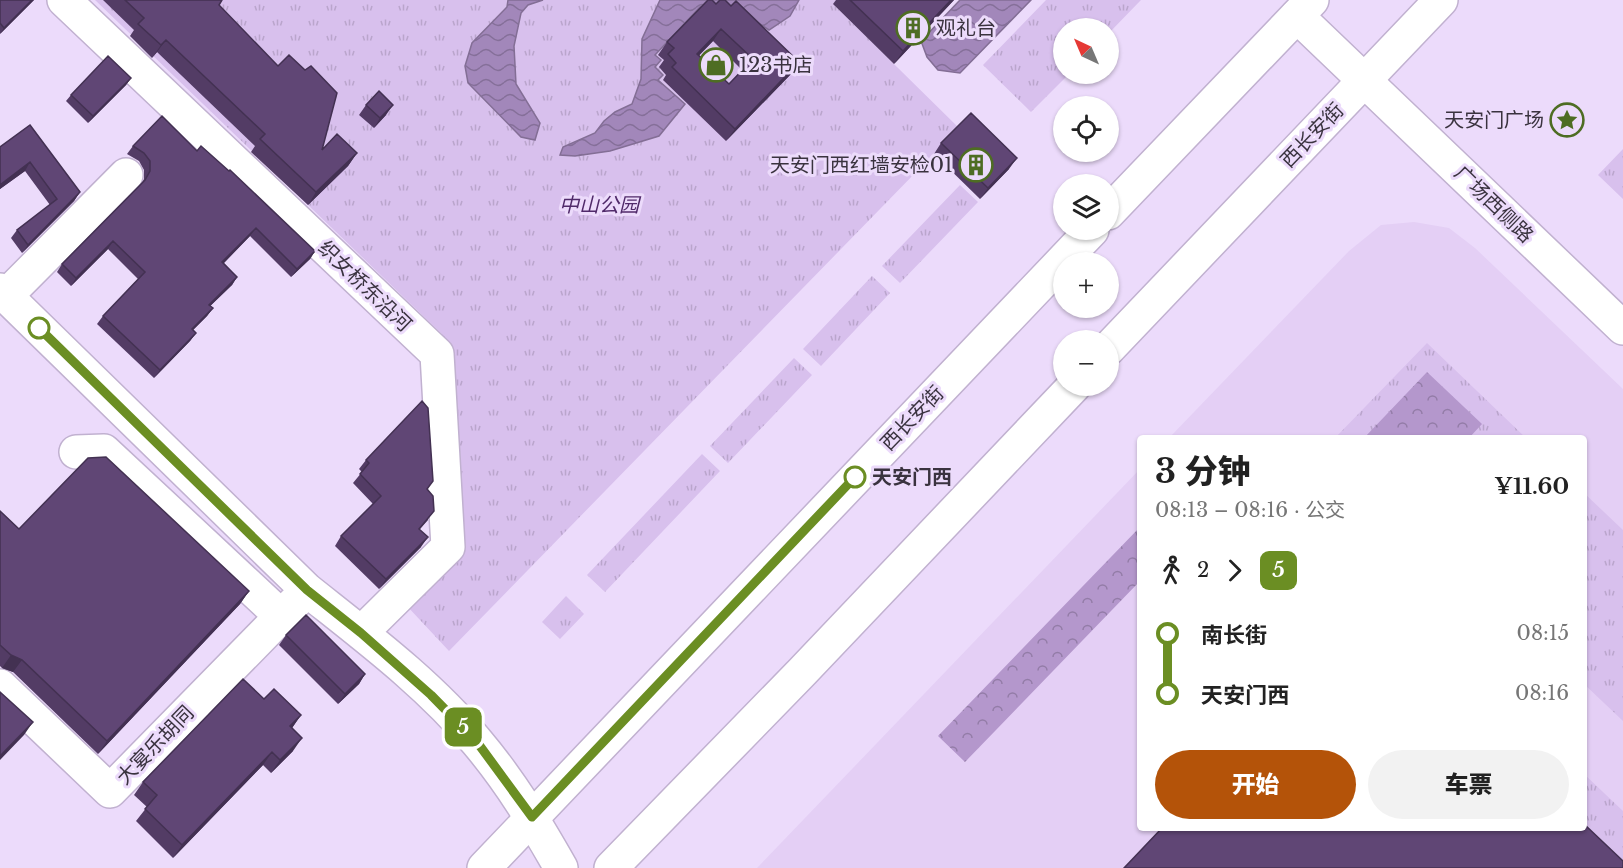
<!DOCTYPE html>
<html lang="zh">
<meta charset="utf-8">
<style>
:root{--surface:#fff;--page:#f2f2f2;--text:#222;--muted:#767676;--accent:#b45309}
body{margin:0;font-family:"Libre Baskerville","Noto Sans SC",serif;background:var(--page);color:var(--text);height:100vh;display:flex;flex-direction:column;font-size:22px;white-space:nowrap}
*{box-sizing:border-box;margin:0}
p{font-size:20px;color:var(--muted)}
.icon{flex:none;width:33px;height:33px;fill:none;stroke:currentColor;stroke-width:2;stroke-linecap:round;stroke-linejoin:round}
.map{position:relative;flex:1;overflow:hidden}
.panel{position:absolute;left:1137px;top:435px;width:450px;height:396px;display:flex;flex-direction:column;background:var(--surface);border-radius:6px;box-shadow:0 2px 4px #0004}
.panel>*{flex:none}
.badge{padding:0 12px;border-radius:9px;font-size:21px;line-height:39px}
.needle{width:39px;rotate:316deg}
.buttons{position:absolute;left:1053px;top:18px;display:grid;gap:12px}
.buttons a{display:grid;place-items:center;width:66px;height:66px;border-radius:50%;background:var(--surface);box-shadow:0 2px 4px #0004;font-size:30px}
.map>.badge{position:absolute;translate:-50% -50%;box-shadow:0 0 0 3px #fff}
.legs{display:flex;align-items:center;gap:9px;height:66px;padding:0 18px;font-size:20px}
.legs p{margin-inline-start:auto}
.overview{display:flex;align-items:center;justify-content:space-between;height:102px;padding:0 18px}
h1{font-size:33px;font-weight:800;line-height:45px}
.primary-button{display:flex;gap:12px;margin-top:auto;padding:12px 18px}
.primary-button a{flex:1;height:69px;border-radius:36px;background:var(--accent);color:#fff;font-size:24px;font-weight:800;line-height:69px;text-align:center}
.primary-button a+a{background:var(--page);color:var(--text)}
ul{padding:0 18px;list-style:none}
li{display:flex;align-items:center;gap:21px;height:60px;font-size:22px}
li i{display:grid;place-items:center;width:9px;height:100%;margin:0 8px;background:currentColor}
li i::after{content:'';width:15px;height:15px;margin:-8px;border:4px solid;border-radius:50%;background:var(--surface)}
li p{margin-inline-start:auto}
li:first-child i{background:linear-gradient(#0000 50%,currentColor 0)}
li:last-child i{background:linear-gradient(currentColor 50%,#0000 0)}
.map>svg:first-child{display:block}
.built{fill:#e4cff5}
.grass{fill:url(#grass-tufts)}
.forest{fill:url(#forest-crowns)}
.water{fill:url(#water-waves);stroke:#836e95;stroke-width:1.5}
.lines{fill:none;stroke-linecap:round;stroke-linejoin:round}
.minor-casing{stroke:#c1b1d0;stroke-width:36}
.major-casing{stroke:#c1b1d0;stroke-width:36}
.highway-casing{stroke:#c1b1d0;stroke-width:36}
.minor{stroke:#fff;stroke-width:33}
.major{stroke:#fff;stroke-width:33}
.highway{stroke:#fff;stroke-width:33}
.wall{fill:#533c65;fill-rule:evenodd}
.shaded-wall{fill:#433152}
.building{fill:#604675;stroke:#433152;stroke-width:1.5;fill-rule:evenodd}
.line-1-casing{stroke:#fff;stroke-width:14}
.line-1{stroke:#6b8e23;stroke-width:9}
.stop-1-dot{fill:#fff;stroke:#6b8e23;stroke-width:3}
.labels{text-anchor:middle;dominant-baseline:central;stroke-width:6;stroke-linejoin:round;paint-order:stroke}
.poi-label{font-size:20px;fill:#3a333f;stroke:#ecdbfb;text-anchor:start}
.street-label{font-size:20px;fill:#3a333f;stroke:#ecdbfb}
.park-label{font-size:20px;font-style:italic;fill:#502a6a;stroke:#ecdbfb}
.stop-label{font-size:20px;font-weight:bold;fill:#3a333f;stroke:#ecdbfb;text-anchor:start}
</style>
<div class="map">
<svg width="1623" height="868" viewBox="0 0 1623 868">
<defs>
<pattern id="grass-tufts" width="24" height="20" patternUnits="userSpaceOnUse" patternTransform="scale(1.5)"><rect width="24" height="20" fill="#d8c0ed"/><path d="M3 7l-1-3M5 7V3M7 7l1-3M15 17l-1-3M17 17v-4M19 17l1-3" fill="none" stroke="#baa5cc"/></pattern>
<pattern id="forest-crowns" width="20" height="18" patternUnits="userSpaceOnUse" patternTransform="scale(1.5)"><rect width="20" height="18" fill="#b497cc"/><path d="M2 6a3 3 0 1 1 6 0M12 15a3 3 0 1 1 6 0" fill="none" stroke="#937ca7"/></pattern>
<pattern id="water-waves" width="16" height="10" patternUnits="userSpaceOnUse" patternTransform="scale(1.5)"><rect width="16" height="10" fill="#a287ba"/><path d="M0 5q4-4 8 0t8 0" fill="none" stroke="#856f99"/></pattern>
</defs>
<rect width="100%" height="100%" fill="#ecdbfb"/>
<path class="built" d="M1414 222 1449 228 1475 248 1623 389V868H757L1140 469V828H1584V438H1169L1349 251 1381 225Z"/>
<path class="grass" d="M95 0H840L835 6 959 128 449 651 406 605 453 555 442 334Z
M1046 0H1141L1109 33 1108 28H1064V74H1069L1031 112 983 65Z
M1623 149V199L1598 175Z
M960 185 978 202 900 283 882 266Z
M872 276 890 293 821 366 803 349Z
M1427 343 1526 438H1335Z
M794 358 812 375 728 463 710 446Z
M702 454 720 471 605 592 587 575Z
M1584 493 1623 530V721L1584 684Z
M566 596 584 614 560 639 542 622Z
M1584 774 1623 811V868L1584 828Z"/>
<path class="forest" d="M1427 372 1482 424 1469 438H1364Z
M1140 527V581L965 762 938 736Z"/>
<path class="water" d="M508 0H543L528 5 521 13 514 46 516 84 540 123 535 140 521 137 468 83 465 66 472 43 507 7Z
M660 0H799L790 16 769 30 740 11 700 7 655 55 661 60 655 67 663 75 658 80 685 104 659 136 610 151 575 156 560 155 563 147 595 133 604 121 615 112 632 104 641 79 642 39Z
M960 0H1031L960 73 938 70 927 57 921 41Z"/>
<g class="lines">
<defs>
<path id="minor" d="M64 0 437 354 448 547 361 633
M0 290 307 590C366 637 429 684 477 742 510 781 536 824 561 868
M6 296 126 175
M76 452 104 451 281 616
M0 686 110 791 307 590"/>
<path id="major" d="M1297 16 1623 328"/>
<path id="highway" d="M1108 213 1312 0
M1108 349 1441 0
M484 868 1092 230
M611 868 802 672 1074 386"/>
</defs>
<use href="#minor" class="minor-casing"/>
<use href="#major" class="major-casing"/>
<use href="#highway" class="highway-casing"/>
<use href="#minor" class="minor"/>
<use href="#major" class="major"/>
<use href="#highway" class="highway"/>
</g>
<path class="wall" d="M0 0H34L0 34Z
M103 0H222L219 5 322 150 357 153 348 166 308 205 251 152 255 146 157 52 152 58 130 36 134 30Z
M836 0H954L894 64 833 4Z
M716 4 731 6 799 62 790 75 726 141 663 80 666 75 659 67 664 60 658 55 667 42ZM713 41 742 70 729 84 699 55Z
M131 78 126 85 88 123 66 101 71 95Z
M366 105 386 115 374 128 359 115Z
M30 125 80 192 74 201 22 253 11 238 17 230 50 205 25 171 0 189V147Z
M941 143 1009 169 980 199 934 154Z
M133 146 197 151 315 251 310 259 291 277 250 236 224 263 237 277 232 285 210 306 213 308 207 316 193 330 196 333 190 341 154 378 97 324 103 316 138 279 108 249 71 286 57 272 62 264 142 183 144 179V170L139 161 127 154Z
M366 460 427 489 428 520 420 529 421 547 379 589 335 546 341 536 373 504 353 483 362 472 359 469Z
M0 511 19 529 249 591 240 604 98 754 13 672 2 668 0 666Z
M286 635 365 674 359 684 338 704 279 645Z
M264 699 301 715 292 728 293 751 271 773 263 765 173 858 136 821 147 807 134 795 143 782Z"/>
<path class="shaded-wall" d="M32 0H34L0 34 4 28Z
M951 0H954L894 64 903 51Z
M721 29 713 41 688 67 697 54Z
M166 40 157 52 152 58 161 45Z
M799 62 790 75 726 141 735 129Z
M131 78 126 85 88 123 93 116Z
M393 105 386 115 374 128 380 118Z
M357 153 348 166 308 205 316 192Z
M1017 158 1009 169 980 199 988 188Z
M30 162 25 171 0 189V185Z
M80 192 74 201 22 253 28 245Z
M256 228 250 236 217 270 222 262Z
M113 241 108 249 71 286 76 278Z
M315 251 310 259 291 277 297 269Z
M237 277 232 285 203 313 209 305Z
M213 308 207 316 186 337 192 329Z
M196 333 190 341 154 378 160 370Z
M428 537 421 547 379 589 386 579Z
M249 591 240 604 98 754 107 741Z
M11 655 22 660 13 672 2 668Z
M365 674 359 684 338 704 345 694Z
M301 715 292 728 290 726Z
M33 722 24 735 0 760V756Z
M302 738 293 751 271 773 280 760Z
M272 752 263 765 173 858 182 845Z"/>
<path class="building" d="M0 0H32L4 28 0 23Z
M125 0H222L219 5 278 66 289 55 305 70 311 66 337 93 322 150 337 134 357 153 316 192 260 139 265 134 166 40 161 45 138 24 144 18Z
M708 0H712L716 4 720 0H725L731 6 736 1 799 62 735 129 672 67 676 63 668 54 674 48 667 42ZM721 29 753 59 729 84 697 54Z
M850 0H951L903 51Z
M108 56 131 78 93 116 71 95Z
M379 91 393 105 380 118 366 105Z
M971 113 1017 158 988 188 941 143Z
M162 116 197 151 201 146 229 171 230 170 315 251 297 269 256 228 222 262 237 277 209 305 213 308 192 329 196 333 160 370 103 316 145 272 113 241 76 278 62 264 145 180 150 171V161L144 153 133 146Z
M30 125 80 192 28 245 17 230 57 199 30 162 0 185V147Z
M422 401 428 408 433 481 427 489 433 496 434 511 419 529 428 537 386 579 341 536 381 496 360 474 369 463 366 460Z
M106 457 249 591 107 741 22 660 11 655 0 645V511L19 529 88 458Z
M306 615 365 674 345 694 286 635Z
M243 679 264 699 274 689 301 715 290 726 302 738 280 760 272 752 182 845 145 809 157 795 143 782Z
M0 692 33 722 0 756Z
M1584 824 1623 861V868H1124L1162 828H1584Z"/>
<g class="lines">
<defs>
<path id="line-1" d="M39 328 307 590 361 633 431 695 477 742 532 817 855 477"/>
</defs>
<use href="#line-1" class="line-1-casing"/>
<use href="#line-1" class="line-1"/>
</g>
<defs>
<symbol id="building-ring" viewBox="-11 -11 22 22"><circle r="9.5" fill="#ecdbfb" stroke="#4e6d23" stroke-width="1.5"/><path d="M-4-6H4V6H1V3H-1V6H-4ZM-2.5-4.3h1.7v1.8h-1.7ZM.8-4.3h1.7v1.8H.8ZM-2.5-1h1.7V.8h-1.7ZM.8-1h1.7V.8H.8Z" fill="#4e6d23"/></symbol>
<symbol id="shop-ring" viewBox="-11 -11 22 22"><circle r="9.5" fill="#ecdbfb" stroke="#4e6d23" stroke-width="1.5"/><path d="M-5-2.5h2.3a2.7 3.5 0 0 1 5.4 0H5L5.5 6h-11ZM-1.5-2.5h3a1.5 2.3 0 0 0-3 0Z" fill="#4e6d23"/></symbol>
<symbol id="sight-ring" viewBox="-11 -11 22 22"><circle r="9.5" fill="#ecdbfb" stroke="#4e6d23" stroke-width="1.5"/><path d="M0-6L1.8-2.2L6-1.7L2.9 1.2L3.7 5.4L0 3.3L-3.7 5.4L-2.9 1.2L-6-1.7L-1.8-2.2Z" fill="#4e6d23"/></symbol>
</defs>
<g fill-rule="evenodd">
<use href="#building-ring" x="894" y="9" width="38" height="38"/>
<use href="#shop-ring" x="697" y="46" width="38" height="38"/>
<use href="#sight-ring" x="1548" y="101" width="38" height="38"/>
<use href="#building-ring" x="957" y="146" width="38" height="38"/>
</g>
<g class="stop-1-dot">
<circle cx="39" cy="328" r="10"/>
<circle cx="855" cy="477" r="10"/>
</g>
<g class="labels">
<g class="poi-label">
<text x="936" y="28">观礼台</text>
<text x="739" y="65">123书店</text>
<text x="1544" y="120" text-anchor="end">天安门广场</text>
<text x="953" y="165" text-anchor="end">天安门西红墙安检01</text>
</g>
<g class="street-label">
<text transform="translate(1312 135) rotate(-46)">西长安街</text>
<text transform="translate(1494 204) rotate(44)">广场西侧路</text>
<text transform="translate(365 286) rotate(44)">织女桥东沿河</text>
<text transform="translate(912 418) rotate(-46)">西长安街</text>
<text transform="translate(155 745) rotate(-46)">大宴乐胡同</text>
</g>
<g class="park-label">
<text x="599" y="205">中山公园</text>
</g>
<g class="stop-label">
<text x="872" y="477">天安门西</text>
</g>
</g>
</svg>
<div class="buttons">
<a><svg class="needle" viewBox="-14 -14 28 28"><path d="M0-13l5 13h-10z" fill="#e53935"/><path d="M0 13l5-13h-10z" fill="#767676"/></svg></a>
<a><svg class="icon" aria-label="locate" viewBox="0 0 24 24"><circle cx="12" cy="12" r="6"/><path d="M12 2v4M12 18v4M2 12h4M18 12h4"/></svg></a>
<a><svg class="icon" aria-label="layers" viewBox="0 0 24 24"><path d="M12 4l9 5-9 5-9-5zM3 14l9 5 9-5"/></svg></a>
<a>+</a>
<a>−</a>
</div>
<b class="badge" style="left:463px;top:727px;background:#6b8e23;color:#fff">5</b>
<section class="panel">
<div class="overview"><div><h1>3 分钟</h1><p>08:13 – 08:16 · 公交</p></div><b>¥11.60</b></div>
<div class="legs"><svg class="icon" aria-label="walk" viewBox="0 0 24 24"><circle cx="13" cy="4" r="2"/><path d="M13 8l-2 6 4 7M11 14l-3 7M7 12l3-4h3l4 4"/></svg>2<svg class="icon" aria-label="forward" viewBox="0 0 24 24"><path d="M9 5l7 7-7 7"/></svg><b class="badge" style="background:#6b8e23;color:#fff">5</b></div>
<ul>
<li><i style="color:#6b8e23"></i><b>南长街</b><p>08:15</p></li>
<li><i style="color:#6b8e23"></i><b>天安门西</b><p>08:16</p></li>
</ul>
<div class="primary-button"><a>开始</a><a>车票</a></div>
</section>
</div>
